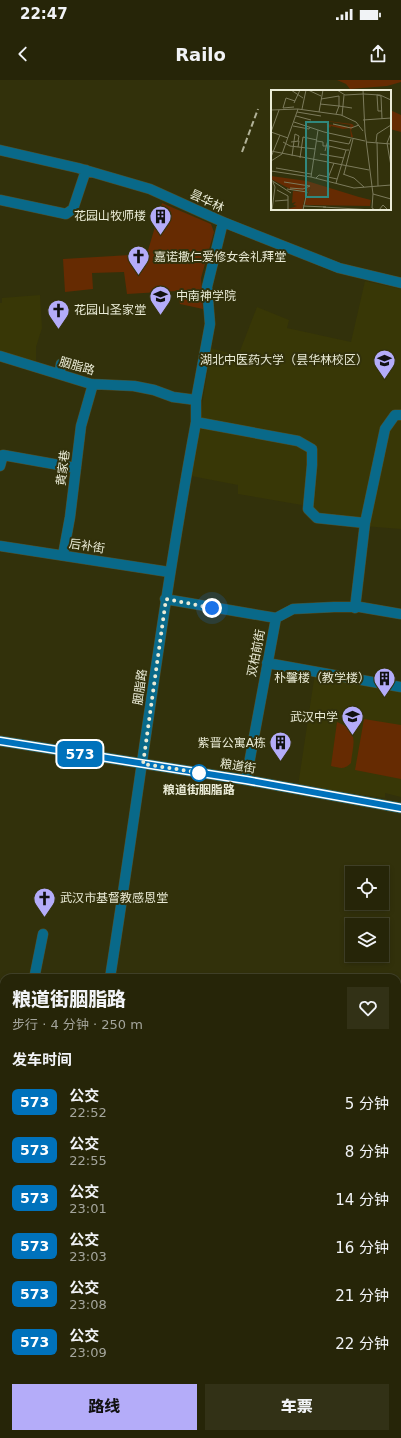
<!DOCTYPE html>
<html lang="zh">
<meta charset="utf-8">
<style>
:root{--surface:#262508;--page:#323116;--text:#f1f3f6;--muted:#a4a59c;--line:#424229;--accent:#b4acf9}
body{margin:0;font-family:"DejaVu Sans","Noto Sans SC",sans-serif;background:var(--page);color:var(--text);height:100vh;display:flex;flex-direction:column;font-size:15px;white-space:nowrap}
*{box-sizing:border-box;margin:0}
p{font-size:13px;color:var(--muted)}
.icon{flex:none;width:22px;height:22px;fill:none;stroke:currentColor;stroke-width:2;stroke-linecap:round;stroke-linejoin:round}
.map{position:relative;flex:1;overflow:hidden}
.side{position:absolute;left:0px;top:894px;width:401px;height:464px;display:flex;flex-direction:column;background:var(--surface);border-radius:12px 12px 0 0;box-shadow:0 2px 6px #0003,0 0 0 1px var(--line)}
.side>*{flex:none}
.badge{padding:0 8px;border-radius:6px;font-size:14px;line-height:26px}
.buttons{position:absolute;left:345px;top:786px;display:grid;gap:8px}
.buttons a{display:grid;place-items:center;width:44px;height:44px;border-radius:0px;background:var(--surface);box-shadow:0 2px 6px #0003,0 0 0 1px var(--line);font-size:20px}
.you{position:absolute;width:20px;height:20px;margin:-10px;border:3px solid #fff;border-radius:50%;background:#1a73e8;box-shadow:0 0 0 6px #1a73e833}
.map>.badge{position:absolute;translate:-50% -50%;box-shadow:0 0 0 2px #fff}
h2{padding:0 12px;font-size:15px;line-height:36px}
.round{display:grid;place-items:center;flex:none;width:42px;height:42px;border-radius:0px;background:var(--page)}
.headline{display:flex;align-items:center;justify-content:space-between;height:68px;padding:0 12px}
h1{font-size:19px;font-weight:800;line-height:30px}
.cta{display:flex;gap:8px;margin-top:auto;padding:8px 12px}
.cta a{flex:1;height:46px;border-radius:0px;background:var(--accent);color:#111;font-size:16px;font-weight:800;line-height:46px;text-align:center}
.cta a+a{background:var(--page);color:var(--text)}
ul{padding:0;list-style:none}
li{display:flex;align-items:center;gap:12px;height:48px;padding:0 12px}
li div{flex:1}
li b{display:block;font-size:15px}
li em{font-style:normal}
li .badge{min-width:44px;font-weight:700;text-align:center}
.status{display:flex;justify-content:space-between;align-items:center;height:28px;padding:0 20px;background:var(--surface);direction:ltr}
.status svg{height:11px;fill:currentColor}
header{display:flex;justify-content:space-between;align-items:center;height:52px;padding:0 12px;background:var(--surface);font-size:18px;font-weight:800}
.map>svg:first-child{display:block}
.built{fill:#383706}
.green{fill:#662b02}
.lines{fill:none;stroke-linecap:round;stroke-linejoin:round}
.minor-casing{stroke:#4f4f2b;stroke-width:11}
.major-casing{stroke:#4f4f2b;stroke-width:13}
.minor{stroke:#096989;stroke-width:10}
.major{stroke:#3a9bc2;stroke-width:12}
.rail{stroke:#b2b298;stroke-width:2;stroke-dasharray:6 3;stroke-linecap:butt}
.line-casing{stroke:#fff;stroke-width:9}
.line{stroke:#0072bc;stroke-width:6}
.walk{stroke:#eaebd6;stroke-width:4;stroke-dasharray:0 7.2}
.stop-dot{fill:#fff;stroke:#0072bc;stroke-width:2}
.labels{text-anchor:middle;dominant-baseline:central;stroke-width:4;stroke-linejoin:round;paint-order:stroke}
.street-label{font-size:12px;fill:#eaebd6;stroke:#32310b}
.poi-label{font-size:12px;fill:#eaebd6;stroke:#32310b;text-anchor:end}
.stop-label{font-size:12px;font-weight:bold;fill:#eaebd6;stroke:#32310b}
.inset-road{fill:none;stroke:#7c7b5c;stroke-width:1}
.view{fill:#30887e;fill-opacity:0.15;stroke:#30887e;stroke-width:2}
.inset-edge{fill:none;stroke:#eaebd6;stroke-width:2}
</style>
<div class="status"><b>22:47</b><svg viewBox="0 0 49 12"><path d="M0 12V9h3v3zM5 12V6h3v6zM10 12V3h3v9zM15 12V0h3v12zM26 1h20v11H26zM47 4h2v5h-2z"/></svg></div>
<header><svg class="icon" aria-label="back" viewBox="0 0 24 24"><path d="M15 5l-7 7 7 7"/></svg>Railo<svg class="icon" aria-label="share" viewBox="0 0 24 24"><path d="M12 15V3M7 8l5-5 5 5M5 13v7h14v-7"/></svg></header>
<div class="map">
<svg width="401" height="1358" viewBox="0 0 401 1358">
<rect width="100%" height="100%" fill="#32310b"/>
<path class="built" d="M365 201 401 209V449L326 443 310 424 302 425 238 414V405L191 396 211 268 238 276 257 227 289 240 287 248 351 262Z
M40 215 42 248 36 267V281L0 272V223H2V218Z
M315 593 401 607V717L385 713V718L298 706Z"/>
<path class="green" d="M337 0H401V2L387 6 350 9 346 4Z
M390 30 401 35V52L390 49Z
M162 123 211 144 214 152 201 198 203 229 180 224 177 211 127 214 124 192 92 193 93 209 65 212 63 179 147 174Z
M364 639 401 645V699L355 690Z
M337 642C360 651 353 663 351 683 344 690 341 688 331 686Z
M0 1067H4V1241L0 1239Z
M397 1182 401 1184V1358H20L22 1354H397Z
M0 1256 4 1259V1332L0 1342Z"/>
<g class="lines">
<defs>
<path id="minor" d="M0 70 78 88 150 109 223 142 339 188 401 203
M0 120 66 134 73 129 86 90
M0 276 91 304 134 306 154 310 173 317 196 320
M60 291 61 284
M196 342 298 361 312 369V385L308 429 317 438 365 443
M0 386 3 375 76 388
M0 466 169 492
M63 475 70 437 81 346 93 304
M165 519 276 538
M355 528 365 443 385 349 395 335H401
M276 538 293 529 334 527H360L401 534
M267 583 401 607
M0 661 246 700 401 728
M246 700 276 538
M36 898 35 894 43 854
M110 898C139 713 162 526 196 342V320L210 244 207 207 223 142
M0 923H4
M397 1008 401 1009
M0 1142H4
M0 1197H4
M12 1358 14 1354"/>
<path id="major" d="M0 977H4
M397 1075 401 1076
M397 1084 401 1085
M0 1248 4 1250
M0 1354 4 1344"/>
</defs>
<use href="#minor" class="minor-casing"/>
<use href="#major" class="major-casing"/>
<use href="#minor" class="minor"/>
<use href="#major" class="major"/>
<path class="rail" d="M242 72 258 29
M0 1050 4 1051
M397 1171 401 1172"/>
</g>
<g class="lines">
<defs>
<path id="line" d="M0 661 246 700 401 728"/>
</defs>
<use href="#line" class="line-casing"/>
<use href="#line" class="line"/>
<path class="walk" d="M199 693H202L143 684 166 519 212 528"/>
</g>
<defs>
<symbol id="building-pin" viewBox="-11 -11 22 30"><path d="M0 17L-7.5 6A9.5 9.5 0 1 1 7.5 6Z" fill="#b4acf9" stroke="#32310b"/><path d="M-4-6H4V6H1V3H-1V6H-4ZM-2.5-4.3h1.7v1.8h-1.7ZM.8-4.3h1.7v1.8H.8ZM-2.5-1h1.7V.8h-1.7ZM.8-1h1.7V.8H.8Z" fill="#111"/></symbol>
<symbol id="church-pin" viewBox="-11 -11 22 30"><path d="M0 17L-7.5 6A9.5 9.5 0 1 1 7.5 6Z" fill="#b4acf9" stroke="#32310b"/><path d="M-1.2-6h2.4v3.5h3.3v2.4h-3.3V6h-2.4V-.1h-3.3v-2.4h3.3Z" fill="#111"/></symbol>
<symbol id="school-pin" viewBox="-11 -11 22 30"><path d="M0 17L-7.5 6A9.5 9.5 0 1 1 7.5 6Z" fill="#b4acf9" stroke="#32310b"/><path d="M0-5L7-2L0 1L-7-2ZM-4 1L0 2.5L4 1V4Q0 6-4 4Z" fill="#111"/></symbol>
<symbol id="university-pin" viewBox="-11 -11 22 30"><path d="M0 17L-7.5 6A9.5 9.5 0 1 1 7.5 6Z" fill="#b4acf9" stroke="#32310b"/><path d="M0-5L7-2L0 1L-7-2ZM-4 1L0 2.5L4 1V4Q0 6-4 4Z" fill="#111"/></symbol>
</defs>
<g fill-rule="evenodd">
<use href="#building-pin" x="148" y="124" width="25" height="34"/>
<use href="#church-pin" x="126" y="164" width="25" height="34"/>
<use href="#school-pin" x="148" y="204" width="25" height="34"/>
<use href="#church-pin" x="46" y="218" width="25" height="34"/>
<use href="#university-pin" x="372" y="268" width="25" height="34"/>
<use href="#building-pin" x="372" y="586" width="25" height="34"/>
<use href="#school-pin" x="340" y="624" width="25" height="34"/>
<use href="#building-pin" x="268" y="650" width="25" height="34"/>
<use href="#church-pin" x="32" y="806" width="25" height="34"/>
</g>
<circle class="stop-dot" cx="199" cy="693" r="8"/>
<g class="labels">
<g class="street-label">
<text transform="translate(207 121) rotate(25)">昙华林</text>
<text transform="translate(77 286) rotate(16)">胭脂路</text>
<text transform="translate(63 388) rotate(-83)">黄家巷</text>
<text transform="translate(87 466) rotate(9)">后补街</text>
<text transform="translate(256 573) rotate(-79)">双柏前街</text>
<text transform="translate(140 607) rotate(-82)">胭脂路</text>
<text transform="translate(238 686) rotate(9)">粮道街</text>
</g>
<g class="poi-label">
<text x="146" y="136">花园山牧师楼</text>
<text x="154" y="177" text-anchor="start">嘉诺撒仁爱修女会礼拜堂</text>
<text x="176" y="216" text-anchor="start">中南神学院</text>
<text x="74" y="230" text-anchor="start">花园山圣家堂</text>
<text x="368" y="280">湖北中医药大学（昙华林校区）</text>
<text x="370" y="598">朴馨楼（教学楼）</text>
<text x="338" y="637">武汉中学</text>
<text x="266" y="663">紫晋公寓A栋</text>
<text x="60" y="818" text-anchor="start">武汉市基督教感恩堂</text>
</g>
<g class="stop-label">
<text x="199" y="710">粮道街胭脂路</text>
</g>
</g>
<g transform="translate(271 10)">
<rect width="120" height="120" fill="#32310b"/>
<path d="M48 30 81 34 83 36 80 40 82 47H80L79 38 72 39 60 36 59 38 55 34 78 37 80 35ZM0 86 36 91 88 107 100 110 99 116 35 115 33 113 40 97 37 102 19 99 0 89ZM22 101 35 102 31 120 17 119 26 116 22 115 25 112 21 113Z" fill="#662b02"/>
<path class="inset-road" d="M20 0 32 8M37 0 50 6M66 0 74 5 92 4M92 0 94 42 102 104 101 118 104 120M92 4 109 5 120 10M50 9 68 6M23 13 29 0M49 14 68 16V6M23 17 12 18 15 8 24 11M31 19 35 0M0 20 27 19 70 25 85 32 92 41M111 21H107L106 5 110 6 111 29M26 22 50 26M48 22 52 0M65 24 68 16 81 18M25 26 40 30M71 26 73 5M92 30 120 28M23 32 53 42 94 51M62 34 80 38 88 35M22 36 38 39 39 37M0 42 8 20M0 42 17 48M120 43 116 53 120 76M46 51 52 52V56H55M12 52 19 56 44 59M20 52 28 51 27 57M95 52 120 54M105 52 106 44 120 35M106 52 107 96M0 61 98 80M54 61 57 50 78 54 80 49M11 64 27 19M49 64 73 68M21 66 24 44 28 46 27 51M57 66 58 56 75 60M0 67 9 45M29 68 32 47 46 50M0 71 11 64M5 78 40 84M0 81 40 87 83 98 120 95M72 84 83 88 93 97M73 84 82 49M40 87 47 40M45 88 48 85 66 89M57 88 63 73M0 90 20 103M13 92 39 96M65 93 75 60H78M19 98 32 99 39 96M16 99 36 102 32 120M6 100 17 106V120M102 104 120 109M4 111 17 110M32 116 55 117M52 117 102 120M1 120 4 97 2 92M108 120 112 115 116 119"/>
<path class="view" d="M35 32H57V107H35Z"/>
<rect width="120" height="120" class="inset-edge"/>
</g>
</svg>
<div class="buttons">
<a><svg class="icon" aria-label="locate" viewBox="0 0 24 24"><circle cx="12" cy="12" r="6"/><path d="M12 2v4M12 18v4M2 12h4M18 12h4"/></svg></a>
<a><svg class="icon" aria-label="layers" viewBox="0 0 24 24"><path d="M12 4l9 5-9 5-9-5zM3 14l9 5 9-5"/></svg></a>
</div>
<div class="you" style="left:212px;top:528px"></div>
<b class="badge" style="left:80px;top:674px;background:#0072bc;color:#fff">573</b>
<section class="side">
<div class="headline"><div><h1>粮道街胭脂路</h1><p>步行 · 4 分钟 · 250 m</p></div><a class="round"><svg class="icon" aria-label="heart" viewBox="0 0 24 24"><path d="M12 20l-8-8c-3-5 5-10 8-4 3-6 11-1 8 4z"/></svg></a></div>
<h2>发车时间</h2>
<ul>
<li><span class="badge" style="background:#0072bc;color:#fff">573</span><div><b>公交</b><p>22:52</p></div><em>5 分钟</em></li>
<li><span class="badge" style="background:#0072bc;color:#fff">573</span><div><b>公交</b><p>22:55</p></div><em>8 分钟</em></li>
<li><span class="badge" style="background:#0072bc;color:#fff">573</span><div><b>公交</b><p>23:01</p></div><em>14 分钟</em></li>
<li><span class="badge" style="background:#0072bc;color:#fff">573</span><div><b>公交</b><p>23:03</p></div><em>16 分钟</em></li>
<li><span class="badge" style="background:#0072bc;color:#fff">573</span><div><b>公交</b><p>23:08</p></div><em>21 分钟</em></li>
<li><span class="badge" style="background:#0072bc;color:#fff">573</span><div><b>公交</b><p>23:09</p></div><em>22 分钟</em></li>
</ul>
<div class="cta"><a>路线</a><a>车票</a></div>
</section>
</div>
